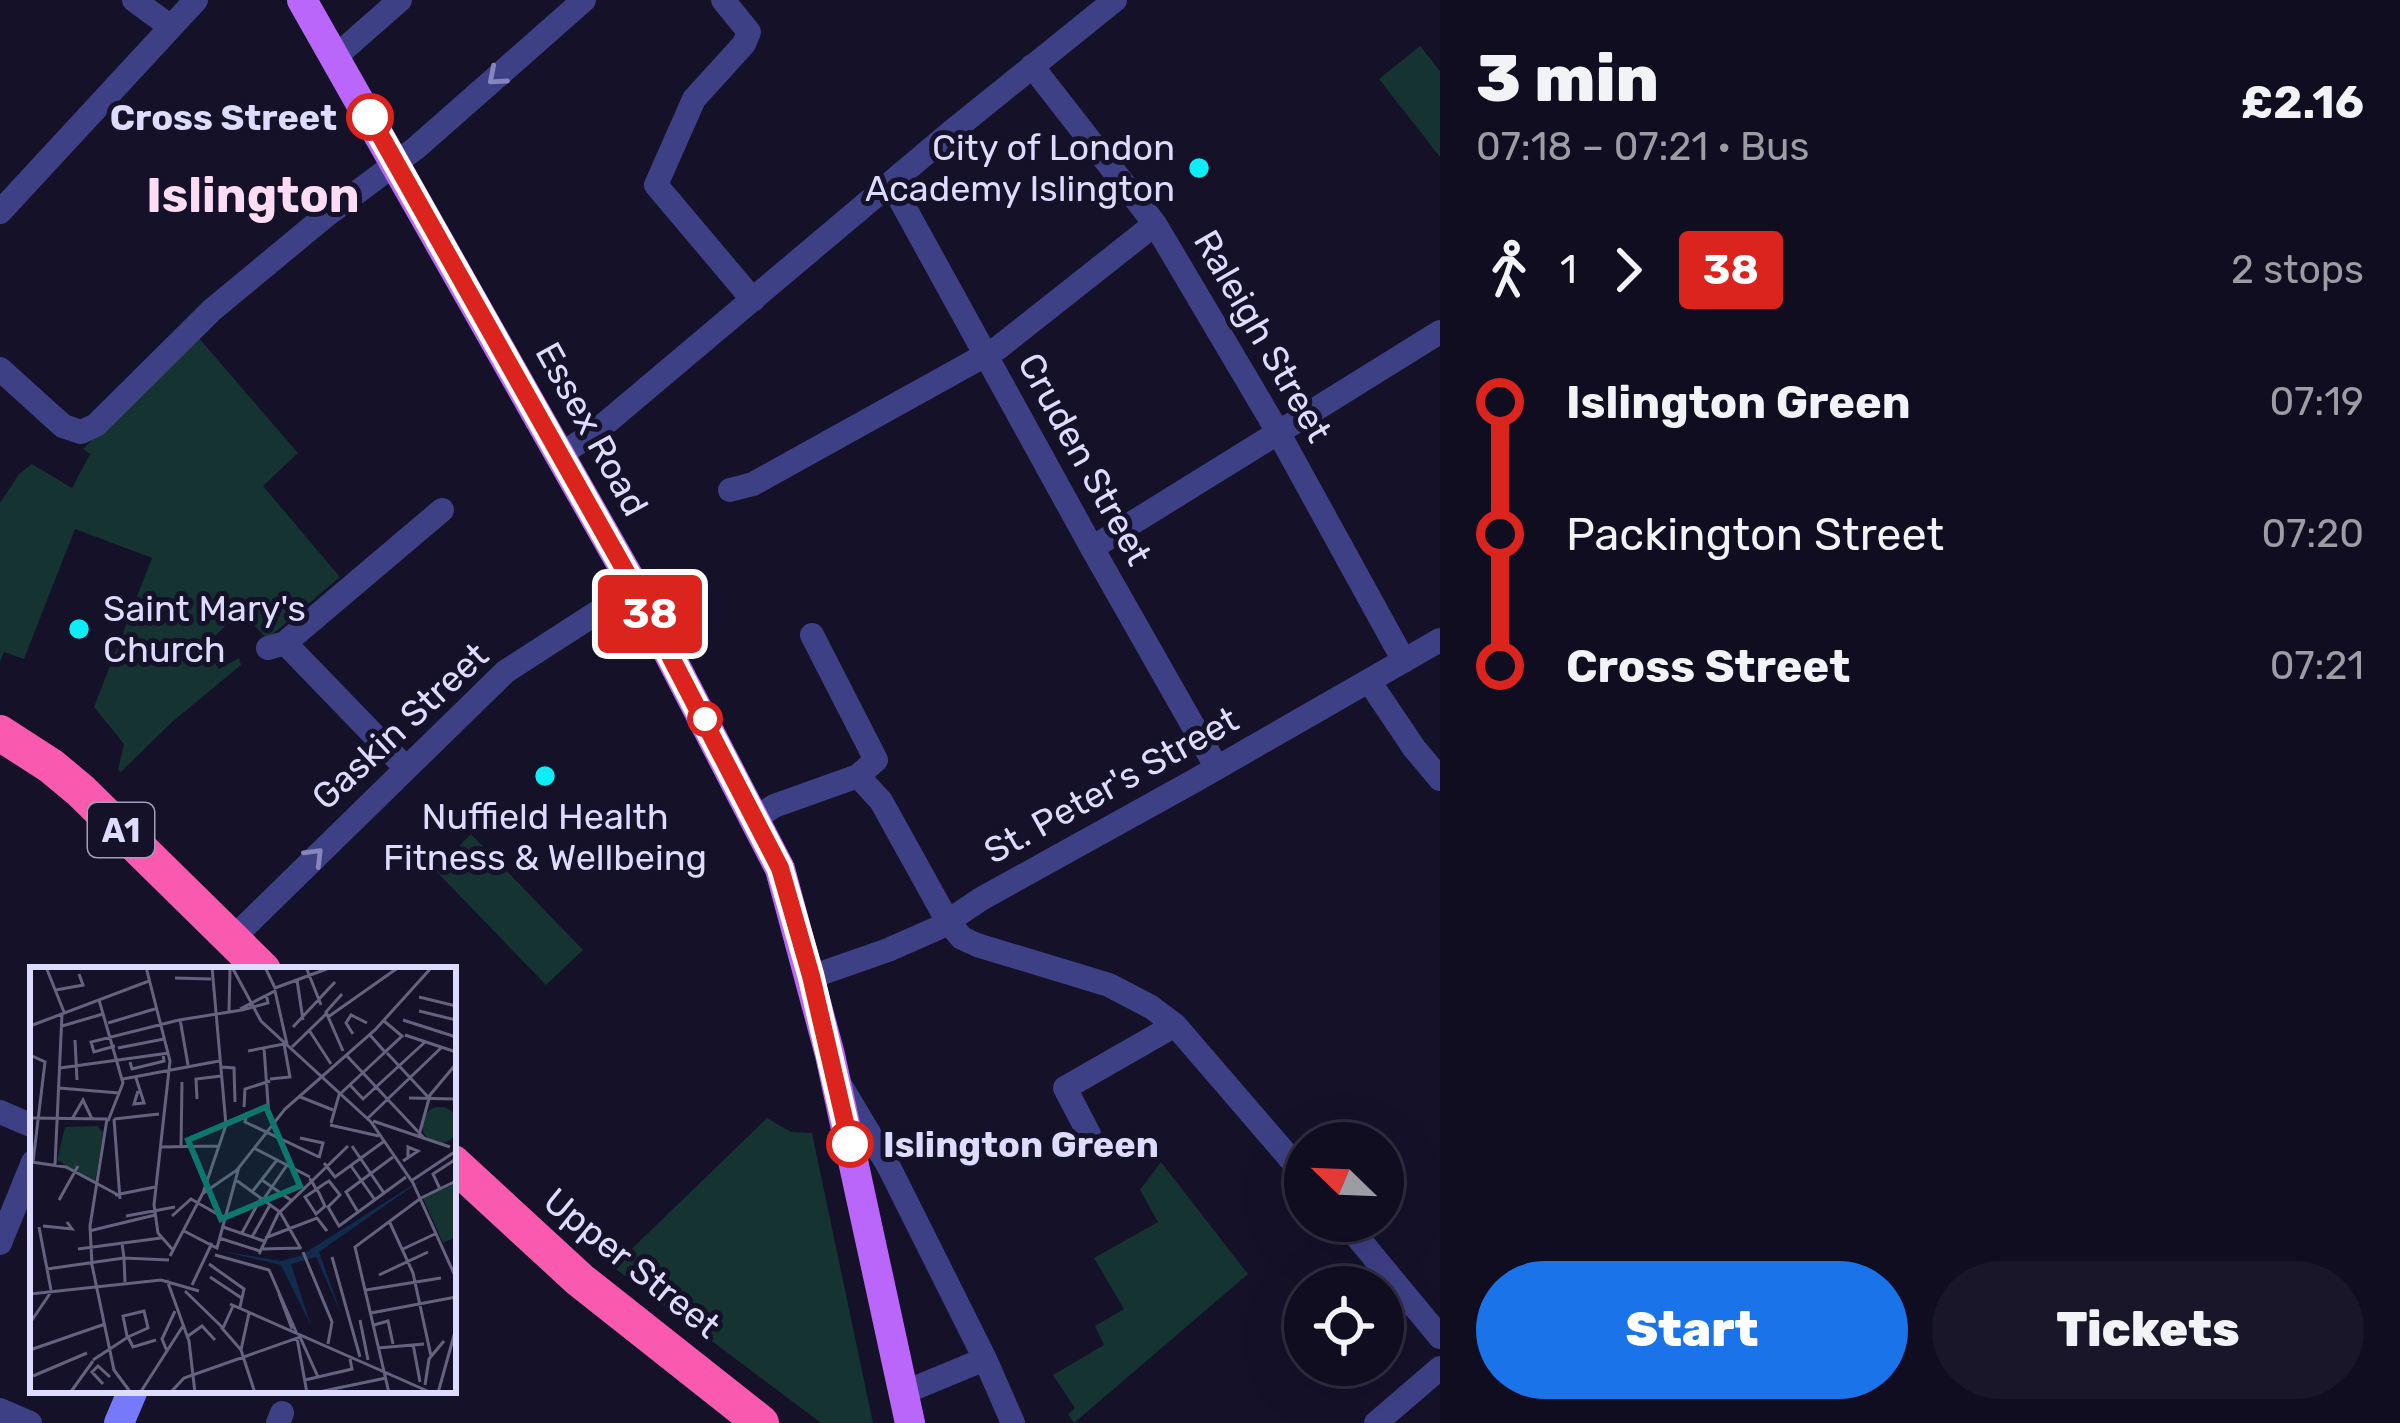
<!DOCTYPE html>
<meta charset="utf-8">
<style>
:root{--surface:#0f0d1f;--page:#181628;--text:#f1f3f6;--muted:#9b9ca4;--line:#2f2d3d;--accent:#1a73e8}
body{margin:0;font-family:Rubik,sans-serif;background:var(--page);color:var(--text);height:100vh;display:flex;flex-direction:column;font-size:45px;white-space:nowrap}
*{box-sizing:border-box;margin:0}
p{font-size:39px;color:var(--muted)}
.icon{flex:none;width:66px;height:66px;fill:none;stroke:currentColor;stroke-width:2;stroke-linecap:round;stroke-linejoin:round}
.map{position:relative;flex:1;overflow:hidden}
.details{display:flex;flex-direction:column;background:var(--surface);width:960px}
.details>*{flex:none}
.badge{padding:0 24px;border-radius:9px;font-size:42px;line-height:78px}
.needle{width:78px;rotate:293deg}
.fabs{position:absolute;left:1284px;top:1122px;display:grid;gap:24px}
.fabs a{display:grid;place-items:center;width:120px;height:120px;border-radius:50%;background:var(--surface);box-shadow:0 12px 48px #0002,0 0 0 3px var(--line);font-size:60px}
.map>.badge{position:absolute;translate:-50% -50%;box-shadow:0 0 0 6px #fff}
.legs{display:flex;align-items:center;gap:18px;height:132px;padding:0 36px;font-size:39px}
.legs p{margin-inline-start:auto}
.head{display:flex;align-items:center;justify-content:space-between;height:204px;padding:0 36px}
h1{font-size:66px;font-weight:800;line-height:90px}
.primary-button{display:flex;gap:24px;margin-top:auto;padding:24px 36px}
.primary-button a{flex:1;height:138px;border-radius:72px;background:var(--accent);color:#fff;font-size:48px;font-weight:800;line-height:138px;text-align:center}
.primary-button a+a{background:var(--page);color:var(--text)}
ul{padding:0 36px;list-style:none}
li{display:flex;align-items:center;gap:42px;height:132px;font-size:45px}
li i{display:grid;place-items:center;width:18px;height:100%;margin:0 15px;background:currentColor}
li i::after{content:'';width:30px;height:30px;margin:-15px;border:9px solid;border-radius:50%;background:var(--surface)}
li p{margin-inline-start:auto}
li:first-child i{background:linear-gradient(#0000 50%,currentColor 0)}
li:last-child i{background:linear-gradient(currentColor 50%,#0000 0)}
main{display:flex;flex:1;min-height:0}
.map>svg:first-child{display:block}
.green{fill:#153330}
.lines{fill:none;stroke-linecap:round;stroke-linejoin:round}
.street{stroke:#3e4086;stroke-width:24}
.secondary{stroke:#7579fa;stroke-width:30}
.primary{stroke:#ba66fa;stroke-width:30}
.highway{stroke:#f95aaf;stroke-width:36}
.oneway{stroke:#8686bc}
.line-1-casing{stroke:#fff;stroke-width:27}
.line-1{stroke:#dc241f;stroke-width:18}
.stop-1-dot{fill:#fff;stroke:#dc241f;stroke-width:6}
.poi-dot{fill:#0eecf6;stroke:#141129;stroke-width:4.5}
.labels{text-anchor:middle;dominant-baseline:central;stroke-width:10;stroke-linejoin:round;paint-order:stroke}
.shield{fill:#141129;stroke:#a19ebe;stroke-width:3}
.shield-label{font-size:33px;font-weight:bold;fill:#dddbfe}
.stop-label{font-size:36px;font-weight:bold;fill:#dddbfe;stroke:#141129;text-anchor:end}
.poi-label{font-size:36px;fill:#dddbfe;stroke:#141129;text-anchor:end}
.street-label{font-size:36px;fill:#dddbfe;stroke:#141129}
.district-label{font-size:48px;font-weight:bold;fill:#fedcf4;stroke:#141129}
.inset-road{fill:none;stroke:#64627e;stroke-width:3}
.view{fill:#0f766e;fill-opacity:0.15;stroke:#0f766e;stroke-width:6}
.inset-edge{fill:none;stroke:#dddbfe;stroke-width:6}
</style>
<main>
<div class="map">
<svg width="1440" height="1423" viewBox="0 0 1440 1423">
<rect width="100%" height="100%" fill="#141129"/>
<path class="green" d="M1420 46 1440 71V157L1379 79Z
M197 336 298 453 263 486 340 577 267 639 241 611 203 647 219 669 239 658 241 665 172 722 121 772 118 770 124 744 94 707 152 558 75 529 24 659 4 652 0 662V503L19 474 32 464 72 488 90 454 83 449Z
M471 834 583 950 546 985 435 870Z
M767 1118 791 1132 812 1133 873 1423H821L613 1267Z
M1161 1162 1248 1274 1074 1423 1068 1414 1075 1408 1053 1375 1104 1345 1095 1326 1124 1309 1094 1258 1158 1222 1140 1190Z"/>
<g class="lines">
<path class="street" d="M134 0 171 27
M723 0 749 32 744 44 694 99 656 185 753 300
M335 57 400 0
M1032 66 1155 224 1278 432 1404 661
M891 183 1092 548 1217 768
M0 212 196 0
M0 369 63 426 81 432 96 425 212 310 323 218 416 148 584 0
M561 454 594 433 950 133 1115 0
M730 490 753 484 998 348 1155 224
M1092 548 1440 332
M812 635 876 760 858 776
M285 643 405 767
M268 648 285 643 442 510
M1369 681 1414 748 1440 779
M756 818 774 806 858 776 881 801 948 922 962 938 977 945 1109 985 1151 1007 1175 1025 1305 1176
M232 939 505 672 635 588
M811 977 888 950 938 928 981 899 1194 781 1440 640
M842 1088 888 1165 985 1359 1013 1423
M0 1112 33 1126
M1089 1134 1065 1088 1175 1025
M1344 1221 1440 1337
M0 1243 33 1162
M903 1393 985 1359
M0 1410 30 1423
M278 1423 282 1413
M1376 1423 1440 1368"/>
<path class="secondary" d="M119 1423 133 1390"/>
<path class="primary" d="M302 0 635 588 780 869 830 1055 910 1423"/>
<path class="highway" d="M0 733 51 766 81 791 263 970
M453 1163 580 1280 761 1423"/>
</g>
<defs><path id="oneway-chevron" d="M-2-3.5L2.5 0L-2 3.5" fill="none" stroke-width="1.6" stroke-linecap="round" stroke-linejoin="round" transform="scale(3)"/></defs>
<g class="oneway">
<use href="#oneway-chevron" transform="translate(496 77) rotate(139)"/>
<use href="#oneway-chevron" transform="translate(315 856) rotate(-45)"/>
</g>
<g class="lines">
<defs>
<path id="line-1" d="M370 117 635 588 780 868 811 976 850 1144"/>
</defs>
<use href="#line-1" class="line-1-casing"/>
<use href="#line-1" class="line-1"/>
</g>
<g class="stop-1-dot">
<circle cx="370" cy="117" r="21"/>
<circle cx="705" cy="719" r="15"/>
<circle cx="850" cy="1144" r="21"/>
</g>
<g class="poi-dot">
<circle cx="1199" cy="168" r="12"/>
<circle cx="79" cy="629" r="12"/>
<circle cx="545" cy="776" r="12"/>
</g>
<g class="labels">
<rect class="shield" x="88" y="803" width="66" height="54" rx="9"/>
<g class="shield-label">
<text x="121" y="830">A1</text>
</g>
<g class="stop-label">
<text x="337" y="117">Cross Street</text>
<text x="883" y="1144" text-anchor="start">Islington Green</text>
</g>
<g class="poi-label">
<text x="1175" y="147">City of London<tspan x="1175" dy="41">Academy Islington</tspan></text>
<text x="103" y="608" text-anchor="start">Saint Mary's<tspan x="103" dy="41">Church</tspan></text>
<text x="545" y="816" text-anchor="middle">Nuffield Health<tspan x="545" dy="41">Fitness &amp; Wellbeing</tspan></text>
</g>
<g class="street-label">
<text transform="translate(1263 336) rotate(60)">Raleigh Street</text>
<text transform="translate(592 429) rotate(61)">Essex Road</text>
<text transform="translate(1085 459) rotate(61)">Cruden Street</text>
<text transform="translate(400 726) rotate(-43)">Gaskin Street</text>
<text transform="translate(1111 785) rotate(-29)">St. Peter's Street</text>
<text transform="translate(632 1263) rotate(39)">Upper Street</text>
</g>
<g class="district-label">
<text x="253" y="195">Islington</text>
</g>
</g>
<g transform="translate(30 967)">
<rect width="426" height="426" fill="#141129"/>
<path d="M392 158a18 18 0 1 1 36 0a18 18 0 1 1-36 0ZM68 159 73 166 65 215 27 193 35 160ZM426 216V270L413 276 393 231Z" fill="#153330"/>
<path d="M400 207 289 285 312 349 286 290 261 297 281 359 251 298 191 284 251 294 270 289Z" fill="#112b4d"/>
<path class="inset-road" d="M16 0 34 45M116 0 140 94 124 238 128 266 143 283M202 0 231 54 341 155 383 216 426 311M235 0 245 21 302 0M276 0 291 38M145 11 181 12M267 13 273 53M26 23 53 18 49 7M312 27 296 45 313 84M389 30 426 39M69 33 93 116 78 154M210 42 245 24 257 77M199 44 200 2M389 44 426 53M298 50 369 0M150 52 158 98M149 53 212 43 238 36 236 27M373 53 426 70M78 56 128 41M0 59 119 14M32 59 73 47M263 60 305 15M279 63 301 97M323 67 316 56 321 48 337 56M340 68 355 85 372 69 354 54M375 68 426 85M45 73 47 113M85 79 64 85 61 75 149 53M262 80 296 47M88 81 134 72M234 81 239 150M218 84 254 77 260 110 240 112M357 86 399 131M0 88 15 95 3 195M317 89 394 171M100 95 102 102 134 94 133 87M191 100 204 101 205 135M30 101 139 86M106 111 114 136 104 137 108 124M93 112 189 94M320 118 333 132 395 75M29 121 89 126M268 129 303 143M379 131 426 132M167 132 166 112 191 109M214 140 215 122 240 114M217 145 215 155 289 190M0 151 77 152M338 151 412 80M42 152 53 133 62 152M77 152 60 259 62 298 84 403 101 426M84 152 90 232M84 152 129 147M343 154 420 180M301 156 309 128 354 86M300 158 349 169M389 168 400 128 426 97M270 171 293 176 289 191M322 179 354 226M129 180 188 179M151 180 152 115M224 181 280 210M373 194 388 184 378 180V190M1 195 36 200 90 229M294 196 305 210 353 175M25 198 32 47M321 199 345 233M279 212 281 213 286 222H287V223L289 226 295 239 286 247 275 230 287 222 294 217 299 214 310 228 298 240 309 259 376 210M206 213 250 245 271 282M232 213 262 234M381 214 426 184M410 222 403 207 426 192M222 225 247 193M172 227 207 203 255 142 345 63 402 0M85 228 125 220M391 231 426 214M29 233 48 199M233 233 257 198M328 245 316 225 363 190M96 249 145 240M142 249 161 232 196 252M360 256 383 306 401 389M13 259 42 262 37 255M9 260 21 323M193 260 234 274M59 264 125 248M154 264 187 281 209 200M212 266 231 231M222 270 240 238M189 271 230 284M235 271 287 251 297 264M48 282 131 271M231 282 271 281M373 282 407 266M273 285 302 355 298 377M229 287 248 247 318 179M185 288 239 303 267 367M140 289 173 226 196 158 182 0M302 290 330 390M179 297 214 322 210 340M17 302 94 291 92 276M349 308 398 285M180 310 213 332M137 313 159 374 165 426M95 315 94 291 139 293M162 318 182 276M336 323 411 311M155 324 193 361 203 339M0 327 131 313 169 324M249 327 262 362M200 337 402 426M341 346 426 330M330 353 338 393M0 356 21 325M344 358 358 354 363 377M191 360 211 383 225 426M158 369 172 359 185 373M267 371 277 426M383 377 390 415M348 381 394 377M0 383 75 357M211 383 219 346M137 384 132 372 145 344M63 393 98 370 118 361 114 344 93 349 97 369 98 370 103 380 126 373M3 409 57 386M275 413 322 402 320 392M73 417 62 405 68 399 80 410M395 418 399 392 414 374M40 426 63 394M110 426 153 359M140 426 154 411 270 370 288 410M284 426 356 411M359 426 325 280 391 231M408 426 426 361"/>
<path class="view" d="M236 140 270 219 191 252 158 173Z"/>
<rect width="426" height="426" class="inset-edge"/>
</g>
</svg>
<div class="fabs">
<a><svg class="needle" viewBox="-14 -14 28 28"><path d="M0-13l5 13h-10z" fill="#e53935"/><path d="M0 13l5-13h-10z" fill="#9b9ca4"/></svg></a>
<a><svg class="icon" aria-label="locate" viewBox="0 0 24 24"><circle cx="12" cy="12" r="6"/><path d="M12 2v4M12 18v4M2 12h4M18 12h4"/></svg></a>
</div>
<b class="badge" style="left:650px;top:614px;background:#dc241f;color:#fff">38</b>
</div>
<section class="details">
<div class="head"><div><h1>3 min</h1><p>07:18 – 07:21 · Bus</p></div><b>£2.16</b></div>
<div class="legs"><svg class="icon" aria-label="walk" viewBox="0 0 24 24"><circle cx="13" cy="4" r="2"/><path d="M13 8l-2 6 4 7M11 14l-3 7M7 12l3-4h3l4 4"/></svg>1<svg class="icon" aria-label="forward" viewBox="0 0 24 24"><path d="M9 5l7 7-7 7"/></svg><b class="badge" style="background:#dc241f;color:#fff">38</b><p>2 stops</p></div>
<ul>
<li><i style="color:#dc241f"></i><b>Islington Green</b><p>07:19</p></li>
<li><i style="color:#dc241f"></i><span>Packington Street</span><p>07:20</p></li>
<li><i style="color:#dc241f"></i><b>Cross Street</b><p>07:21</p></li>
</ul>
<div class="primary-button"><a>Start</a><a>Tickets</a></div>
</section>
</main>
